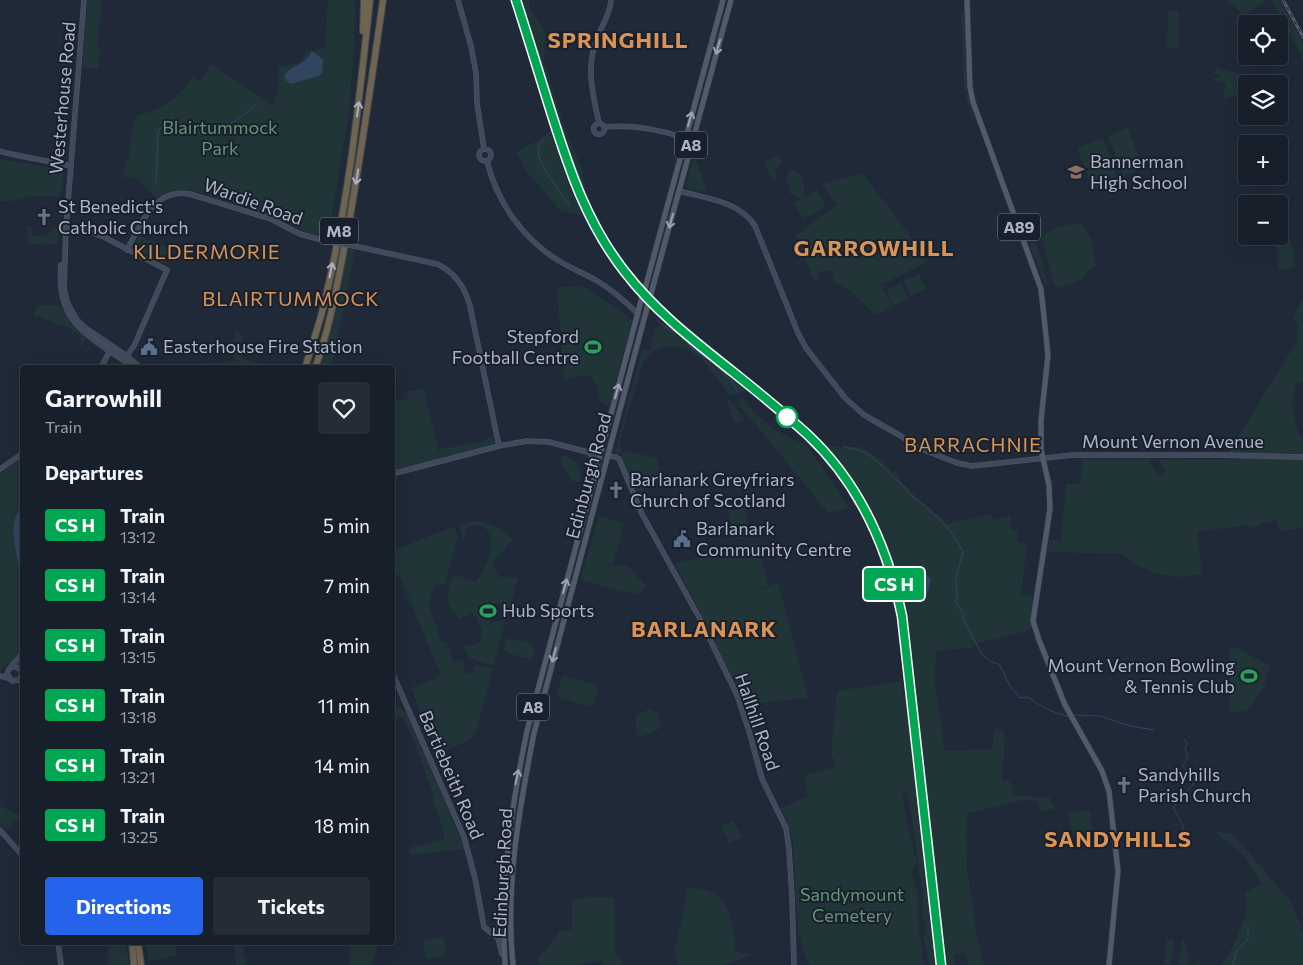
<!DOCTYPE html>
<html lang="en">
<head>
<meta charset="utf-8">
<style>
	body { margin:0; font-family:Commissioner,sans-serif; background:#242c36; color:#f1f3f6; height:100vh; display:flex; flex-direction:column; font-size:19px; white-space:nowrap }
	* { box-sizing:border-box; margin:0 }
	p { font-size:16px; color:#9ea2a8 }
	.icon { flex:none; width:28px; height:28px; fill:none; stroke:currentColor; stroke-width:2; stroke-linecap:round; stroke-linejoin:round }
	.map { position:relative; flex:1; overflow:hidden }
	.panel { position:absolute; left:20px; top:365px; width:375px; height:580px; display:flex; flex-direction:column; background:#171f2a; border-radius:5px; box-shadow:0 5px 20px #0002,0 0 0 1px #363d47 }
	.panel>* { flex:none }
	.badge { padding:0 10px; border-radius:4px; font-size:18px; line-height:32px }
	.tools { position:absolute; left:1238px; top:15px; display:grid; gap:10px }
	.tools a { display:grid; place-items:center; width:50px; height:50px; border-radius:5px; background:#171f2a; box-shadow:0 5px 20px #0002,0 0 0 1px #363d47; font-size:25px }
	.map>.badge { position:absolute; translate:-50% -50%; box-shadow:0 0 0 2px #fff }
	h2 { padding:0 25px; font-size:19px; line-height:45px }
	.round { display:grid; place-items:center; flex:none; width:52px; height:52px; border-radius:5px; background:#242c36 }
	.overview { display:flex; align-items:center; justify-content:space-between; height:85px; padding:0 25px }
	h1 { font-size:24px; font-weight:700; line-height:38px }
	.action { display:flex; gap:10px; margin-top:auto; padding:10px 25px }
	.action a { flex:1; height:58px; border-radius:5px; background:#2563eb; color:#fff; font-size:20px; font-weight:700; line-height:58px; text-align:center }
	.action a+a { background:#242c36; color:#f1f3f6 }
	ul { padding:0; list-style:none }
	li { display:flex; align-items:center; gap:15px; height:60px; padding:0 25px }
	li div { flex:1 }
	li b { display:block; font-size:19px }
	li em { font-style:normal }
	li .badge { min-width:55px; font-weight:700; text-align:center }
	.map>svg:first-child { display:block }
	.green { fill:#213539 }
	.water { fill:#314460 }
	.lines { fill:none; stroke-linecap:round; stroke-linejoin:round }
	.stream { stroke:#314460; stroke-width:1 }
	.secondary-casing { stroke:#505866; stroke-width:5.5 }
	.primary-casing { stroke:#3c4452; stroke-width:6 }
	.highway-casing { stroke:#3d4553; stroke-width:8 }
	.secondary { stroke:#404a5c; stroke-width:4.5 }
	.primary { stroke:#505a69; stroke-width:5 }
	.highway { stroke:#6f644f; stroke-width:6 }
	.rail-casing { stroke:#545f70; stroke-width:3 }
	.rail { stroke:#18202d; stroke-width:1; stroke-dasharray:4; stroke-linecap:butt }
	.secondary-bridge-casing { stroke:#505866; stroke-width:5.5; stroke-linecap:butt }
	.primary-bridge-casing { stroke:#3c4452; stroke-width:6; stroke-linecap:butt }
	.secondary-bridge { stroke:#404a5c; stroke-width:4.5 }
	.primary-bridge { stroke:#505a69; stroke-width:5 }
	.oneway { stroke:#9aa3b3 }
	.oneway2 { stroke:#aab1bf }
	.line-casing { stroke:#fff; stroke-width:11 }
	.line { stroke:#00a651; stroke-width:8 }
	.stop-dot { fill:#fff; stroke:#00a651; stroke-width:2.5 }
	.labels { text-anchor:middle; stroke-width:4; stroke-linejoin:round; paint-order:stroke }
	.shield { fill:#18202d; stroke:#808897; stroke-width:1 }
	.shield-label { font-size:16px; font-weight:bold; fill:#adb5c5 }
	.street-label { font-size:18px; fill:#adb5c5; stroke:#18202d }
	.park-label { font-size:18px; fill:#639771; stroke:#18202d }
	.poi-label { font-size:18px; fill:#adb5c5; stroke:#18202d; text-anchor:start }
	.quarter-label { font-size:20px; letter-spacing:1px; fill:#d89355; stroke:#18202d }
	.district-label { font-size:22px; font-weight:bold; letter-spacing:1px; fill:#d89355; stroke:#18202d }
</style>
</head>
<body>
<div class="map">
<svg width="1303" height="965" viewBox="0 0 1303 965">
	<rect width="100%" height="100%" fill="#1f2938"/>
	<path class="green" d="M88,0H102L97,45L100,47L99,69L82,67Z
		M328,0H355L354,47L349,113L332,213L331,238L308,233L262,213L194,191C180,188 169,191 157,198L138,179L123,177L125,160H128L134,121H137V115C163,111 178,97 193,77L200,82L211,64L273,105L278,89L279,67L301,62L306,51L325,48Z
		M519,0H529L530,8L545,33L544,58L561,117L582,170L588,203L596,218L595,221L583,199L576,178L569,151L549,98Z
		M1227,0H1264L1263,4L1243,15Z
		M1271,0H1280L1303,43V61L1301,54Z
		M964,11L967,91L975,122H973L964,89L961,13Z
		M1168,11H1179L1178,48H1172L1167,46Z
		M1216,67L1243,75L1253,76L1255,79L1275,84H1246V94L1223,99L1226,83L1213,81V78H1219L1220,74L1215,73Z
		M1128,128L1143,168L1123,176L1108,136Z
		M551,134L571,192L580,206L581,215L561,211L527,172L516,152Z
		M1103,138L1118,181L1093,190L1077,148Z
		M780,155L782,162L779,168L775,169L777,177L772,180L764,161Z
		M0,159L64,170L61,196H31L12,201H0Z
		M693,160L696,161L707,189L700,192L688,189L686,184Z
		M790,169C805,175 805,180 804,196L799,198L790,194V187L786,182V176Z
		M862,173L903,226L927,262L881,285L892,307L876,315C862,302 850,289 833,281V271H819V280H814L795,236L837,205L822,184Z
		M817,190L826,206L803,219L794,203Z
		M1078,223C1093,231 1092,250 1096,265C1090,268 1088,272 1084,277C1078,284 1066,285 1057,287L1054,284L1042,239C1048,226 1065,226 1078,223Z
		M27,226L32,227V236H45L53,228L58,229L57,244L43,245L28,243Z
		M139,236L172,249L166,264L134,249L133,246Z
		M1291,239L1295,267L1279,270L1275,241Z
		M1036,242L1048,284L1045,285L1030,246L1031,243Z
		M348,248L355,249L334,356L330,367H320L339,300Z
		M919,274L926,289L911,296L904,281Z
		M901,283L908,299L893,306L886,290Z
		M582,286L628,316L632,321L609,406L600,401L596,384L590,375L564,379L557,287Z
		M1301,302H1303V383L1296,381L1292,400L1296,427L1303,441V527L1280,532L1276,521L1262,523L1252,528L1248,525L1197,532L1202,574L1179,577L1156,574L1137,565L1123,554L1048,552L1049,540H1061L1066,484H1080L1083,459H1148L1158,477L1166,472L1158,459L1224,460L1297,341L1298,324L1293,318Z
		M60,305L73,326L84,337L85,339L81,347L79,346L82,341L78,339L80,335L75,332L71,336L73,331L61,324L59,326L41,317L33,316L36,307L38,306Z
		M665,324L747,390L744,393L741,392L733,396L730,395L701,358L686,349L672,346L662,348L652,352L643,362L620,440V447L623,449L619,454L615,451L642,348L650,350L655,328Z
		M235,331L244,336L241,358L271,367L208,368L202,364L236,361L233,349Z
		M424,389L439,452L440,448L443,447L444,449L486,440L493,435L495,442L493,445L393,472V402L408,399L407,391Z
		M726,396L745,420L734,423Z
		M741,399H743C760,419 780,437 806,444L849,508L828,513L738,403Z
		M820,446L861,447L881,459L891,472L897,471L899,480L947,524L991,514L993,520L1011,515V530H1017V542L1027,544L1021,594L1033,597L1031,614V628L1028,631L980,642L971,648L936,651L935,682L945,751L992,749L994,731L1003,730C1007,746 1002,764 1002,781L1009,780L1013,792V795L1051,798L1050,800L1054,809L1039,811L1037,802L1024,800L968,813L966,832L967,870L973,904L975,929L984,965H968L966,952L954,955L955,965H945L907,643L911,637C898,564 874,499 820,446Z
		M626,450L657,459L661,476L637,495L621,457Z
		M562,455C575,457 584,468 580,482L571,481L561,463Z
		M22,458V645L18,657L0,671V473Z
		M744,507L751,535L735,539L728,511Z
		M599,516L624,523L613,565L599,562L614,566H628L646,586L638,595L580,580Z
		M474,521C490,522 502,528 512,540L492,563L499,577L518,578L507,617L504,615L499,602L487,606L486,604L478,607L482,618L487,616L490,623L506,619L494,664L491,665L469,658L463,645L469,646L481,642L482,631L477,618H475L473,613L459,620L456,613L451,611L447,596L452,578L458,576L473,581H476C491,565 504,519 467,526L464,539H462L460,525Z
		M454,526L458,536L445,584H441L434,586L429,606L442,643L446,641L454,662L463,660L465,673L473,675L475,665L493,669L476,732L469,741L438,753L411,688L437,678L440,673L400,577L393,568V551Z
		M757,543L769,585L747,596L778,582L808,698L745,704L715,643L716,641L711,631H709L703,617L675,564Z
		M510,638L532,644L535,648L533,657L530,659L507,653L504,649L507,640Z
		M1234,647L1249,653V655L1270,666L1264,687L1246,711L1230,712V649Z
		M564,676L597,685L598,687L593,706L591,707L559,698L557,696L562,677Z
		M901,681L908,711L935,965H929L924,937L926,927L922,914L923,898L910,807L907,793L902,791L909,832L917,863L911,871L918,894V922L924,965H810C792,939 797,871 792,837C790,827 785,817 781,808L808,797L804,775L836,767L834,758H832L831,753L837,691Z
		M400,707L405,711L411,722L465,849L410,855L409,848L444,840V831L432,798L434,797L415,743L402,717L393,718V709Z
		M649,709L657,712L661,722L660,727L656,731L637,738L635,716Z
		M0,806L22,816L7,829L0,825Z
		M1090,810L1092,835L1074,838L1067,812Z
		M733,820L742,837L729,843L721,826Z
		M1219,832L1233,834L1291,902L1303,932V965H1221C1230,956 1246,918 1247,905C1247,901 1246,896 1245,893L1262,883L1243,854L1216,833Z
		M687,887C694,888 708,889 714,893C733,907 733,931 736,952L755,954L723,965H678C672,946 677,940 681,922C684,911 685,899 687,887Z
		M592,897L615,898V955L622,959V965H603L601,960L578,965H538L539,957L546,950L559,932L572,929V900Z
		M444,937L446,955L426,959L423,940Z
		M1182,938L1186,944L1189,965L1200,963V965H1179Z
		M1167,939L1174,940L1171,965L1164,964Z
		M106,943H126L129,965H109L107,959L109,957Z
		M146,943H176L177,955L148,961Z
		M234,943H241V945L243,946L246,965H236Z
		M350,943H378L376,954L371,965H350Z"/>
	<path class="water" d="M311,52H314L323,60L322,73L319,76L290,84L284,78C285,67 304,67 311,52Z
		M21,509H22V579C19,561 5,523 21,509Z
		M921,574L927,575L931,581L927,594L923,595L919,589L918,579Z"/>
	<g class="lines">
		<path class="stream" d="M511,0L523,37
			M532,38L558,127
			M551,132C547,135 542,139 540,143C531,160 561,191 569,205
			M156,184L158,131L167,123L175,120C182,123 196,133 203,134C219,137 244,114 257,104
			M617,251L623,259L624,266L639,283
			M657,320L668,329L679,334L692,348L712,362L731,380L738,392
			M843,446C851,449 863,450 869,455C880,463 891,474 901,484C906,488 909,494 914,498C933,512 953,529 963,552L956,577L957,597L955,601L964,615L963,618L981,653L991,662L999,664L1010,686L1020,698L1028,697C1037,704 1058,716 1069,716
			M1073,715L1100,716L1130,726L1154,730
			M1184,739L1187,743L1185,749L1188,757L1183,766C1186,773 1195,771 1195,782L1173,807L1183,825V834L1187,833L1189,835
			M1233,965L1237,950L1248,939V926"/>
		<g class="secondary-casing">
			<path id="secondary" d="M84,0L66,228L64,288L67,302L77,320L87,329L127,356L141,368
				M458,0L471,46L476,73L477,103L484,149
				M599,123C593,96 586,68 596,41C601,27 610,15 611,0
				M593.5 129a5.5 5.5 0 1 1 11 0a5.5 5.5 0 1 1-11 0Z
				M605,127C633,124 658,129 685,138
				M479 155a6 6 0 1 1 12 0a6 6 0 1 1-12 0Z
				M0,151L6,153L71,166
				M487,161C497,202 522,238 559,261C572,269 586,274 599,282C613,291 626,302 638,314
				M679,191C705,198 739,201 755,226L798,333L806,348L845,398L864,415L901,436L914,446L957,463L972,466L1072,455H1223L1303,457
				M66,228L87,231L104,237L167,270L134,346L124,360
				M354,246L437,264C455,272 465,288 470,306L499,446
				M127,250C141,224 154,187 190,194L271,219L300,234L322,240
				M61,265C55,326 92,337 134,368
				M101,368L111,348
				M589,452L597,466
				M608,456L616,457L619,459L642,514L700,619L737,695L749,731L762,779L786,828L789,849L792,897L794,965
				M0,469L22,454
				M392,474L499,446L527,441L549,442L599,455
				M11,667H16L21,670L22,675L19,680L12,681L7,674L9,669L22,654
				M392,672L464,837L475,878L484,927L498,938L502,954
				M0,676L8,678
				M0,830L22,855
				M490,932L497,930L503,920
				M58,942L61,965"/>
		</g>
		<g class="primary-casing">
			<path id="primary" d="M967,0L970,87L973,102L1041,289L1048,355L1041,420V450L1049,485L1050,509L1033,621L1039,640L1065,705L1102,771L1109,791L1118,871L1109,965
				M646,285L723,0
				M652,290L731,0
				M505,965C500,885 511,808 527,731L641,301
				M513,965C505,887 519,810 534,733L647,308"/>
		</g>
		<g class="highway-casing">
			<path id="highway" d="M363,31L364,0
				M305,368C310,351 316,334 321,316C347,215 359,104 370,0
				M315,368C331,325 338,279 347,234C361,156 372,78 383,0
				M132,942L134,965
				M138,942L141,965"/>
		</g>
		<use href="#secondary" class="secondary"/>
		<use href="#primary" class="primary"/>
		<use href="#highway" class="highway"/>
		<g class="rail-casing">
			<path id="rail" d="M516,0C528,37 539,74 551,112C569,169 587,224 625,272C655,311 694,341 733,372C766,398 801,425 828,457C867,503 890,558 902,616L941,965
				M1283,0L1303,37"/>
		</g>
		<use href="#rail" class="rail"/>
		<g class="secondary-bridge-casing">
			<path id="secondary-bridge" d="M322,240L354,246"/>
		</g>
		<g class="primary-bridge-casing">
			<path id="primary-bridge" d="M641,301L646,285
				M647,308L652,290"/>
		</g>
		<use href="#secondary-bridge" class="secondary-bridge"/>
		<use href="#primary-bridge" class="primary-bridge"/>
	</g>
	<defs><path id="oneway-shaft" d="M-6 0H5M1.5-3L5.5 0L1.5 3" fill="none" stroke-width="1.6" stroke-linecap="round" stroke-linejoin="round" transform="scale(1.25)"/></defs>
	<g class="oneway">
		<use href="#oneway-shaft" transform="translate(718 47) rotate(106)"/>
		<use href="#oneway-shaft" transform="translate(690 119) rotate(-74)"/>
		<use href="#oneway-shaft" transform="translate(671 221) rotate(105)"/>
		<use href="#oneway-shaft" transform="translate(617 391) rotate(-75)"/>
		<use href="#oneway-shaft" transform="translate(565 586) rotate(-75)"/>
		<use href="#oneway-shaft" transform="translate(554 655) rotate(105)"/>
		<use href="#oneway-shaft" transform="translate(517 777) rotate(-78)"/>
	</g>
	<g class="oneway2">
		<use href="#oneway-shaft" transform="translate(358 109) rotate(-82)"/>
		<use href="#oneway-shaft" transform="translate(357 177) rotate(99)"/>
		<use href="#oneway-shaft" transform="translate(331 270) rotate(-78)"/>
	</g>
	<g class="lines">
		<g class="line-casing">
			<path id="line" d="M516,0C528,37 539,74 551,112C569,169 587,224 625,272C655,311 694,341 733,372C758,392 784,413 808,435C859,483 888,549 902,616L941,965"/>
		</g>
		<use href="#line" class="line"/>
	</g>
	<defs>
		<g id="school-bare" transform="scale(1.35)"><path d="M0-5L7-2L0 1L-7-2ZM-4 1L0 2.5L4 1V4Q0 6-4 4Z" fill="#8d6e63" stroke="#18202d" stroke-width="2.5" paint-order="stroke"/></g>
		<g id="church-bare" transform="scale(1.35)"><path d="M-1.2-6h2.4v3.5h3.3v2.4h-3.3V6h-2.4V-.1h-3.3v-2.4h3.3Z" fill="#6b7280" stroke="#18202d" stroke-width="2.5" paint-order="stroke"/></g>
		<g id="civic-bare" transform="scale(1.35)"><path d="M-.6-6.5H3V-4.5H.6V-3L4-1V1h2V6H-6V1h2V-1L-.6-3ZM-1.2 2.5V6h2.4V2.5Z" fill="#5c6f8a" stroke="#18202d" stroke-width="2.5" paint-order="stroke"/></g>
		<g id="stadium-bare" transform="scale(1.35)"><path d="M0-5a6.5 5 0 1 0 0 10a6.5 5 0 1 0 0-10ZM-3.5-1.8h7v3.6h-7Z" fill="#2e9e5b" stroke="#18202d" stroke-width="2.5" paint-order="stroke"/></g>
	</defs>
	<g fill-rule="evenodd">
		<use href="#school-bare" x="1076" y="172"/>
		<use href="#church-bare" x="44" y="217"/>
		<use href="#civic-bare" x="149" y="347"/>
		<use href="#stadium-bare" x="593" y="347"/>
		<use href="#church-bare" x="616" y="490"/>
		<use href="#civic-bare" x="682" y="539"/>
		<use href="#stadium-bare" x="488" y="611"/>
		<use href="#stadium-bare" x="1249" y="676"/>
		<use href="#church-bare" x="1124" y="785"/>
	</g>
	<circle class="stop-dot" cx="787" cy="417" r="10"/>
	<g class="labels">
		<g class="shield">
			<rect x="675" y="131.5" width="32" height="27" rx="4"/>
			<rect x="998" y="213.5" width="42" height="27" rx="4"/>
			<rect x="320" y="217.5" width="38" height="27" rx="4"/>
			<rect x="517" y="693.5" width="32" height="27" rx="4"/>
		</g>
		<g class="shield-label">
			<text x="691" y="151">A8</text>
			<text x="1019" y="233">A89</text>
			<text x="339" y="237">M8</text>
			<text x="533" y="713">A8</text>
		</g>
		<g class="street-label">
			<text transform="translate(63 98) rotate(-85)" y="6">Westerhouse Road</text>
			<text transform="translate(253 202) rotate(20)" y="6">Wardie Road</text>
			<text x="1173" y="448">Mount Vernon Avenue</text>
			<text transform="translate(589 476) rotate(-75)" y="6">Edinburgh Road</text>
			<text transform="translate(757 722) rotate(71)" y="6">Hallhill Road</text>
			<text transform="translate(451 775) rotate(67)" y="6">Bartiebeith Road</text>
			<text transform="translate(503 873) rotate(-87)" y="6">Edinburgh Road</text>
		</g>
		<g class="park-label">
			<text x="220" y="134">Blairtummock<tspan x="220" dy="21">Park</tspan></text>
			<text x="852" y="901">Sandymount<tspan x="852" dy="21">Cemetery</tspan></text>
		</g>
		<g class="poi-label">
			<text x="1090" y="168">Bannerman<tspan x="1090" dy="21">High School</tspan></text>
			<text x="58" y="213">St Benedict's<tspan x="58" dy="21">Catholic Church</tspan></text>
			<text x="579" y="343" text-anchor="end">Stepford<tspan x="579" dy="21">Football Centre</tspan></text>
			<text x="163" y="353">Easterhouse Fire Station</text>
			<text x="630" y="486">Barlanark Greyfriars<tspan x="630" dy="21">Church of Scotland</tspan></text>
			<text x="696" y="535">Barlanark<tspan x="696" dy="21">Community Centre</tspan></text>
			<text x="502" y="617">Hub Sports</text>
			<text x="1235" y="672" text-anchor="end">Mount Vernon Bowling<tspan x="1235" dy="21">&amp; Tennis Club</tspan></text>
			<text x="1138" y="781">Sandyhills<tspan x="1138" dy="21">Parish Church</tspan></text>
		</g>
		<g class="quarter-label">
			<text x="207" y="259">KILDERMORIE</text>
			<text x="291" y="306">BLAIRTUMMOCK</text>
			<text x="973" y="452">BARRACHNIE</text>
		</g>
		<g class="district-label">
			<text x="618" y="48">SPRINGHILL</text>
			<text x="874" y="256">GARROWHILL</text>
			<text x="704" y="637">BARLANARK</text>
			<text x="1118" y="847">SANDYHILLS</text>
		</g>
	</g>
</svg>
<div class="tools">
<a><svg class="icon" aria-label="locate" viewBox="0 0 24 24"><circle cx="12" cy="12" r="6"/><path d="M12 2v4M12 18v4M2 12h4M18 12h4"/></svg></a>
<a><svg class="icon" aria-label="layers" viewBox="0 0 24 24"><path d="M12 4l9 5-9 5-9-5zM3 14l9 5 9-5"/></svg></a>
<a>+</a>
<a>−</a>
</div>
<b class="badge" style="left:894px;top:584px;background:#00a651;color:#fff">CS H</b>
<section class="panel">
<div class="overview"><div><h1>Garrowhill</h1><p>Train</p></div><a class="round"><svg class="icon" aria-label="heart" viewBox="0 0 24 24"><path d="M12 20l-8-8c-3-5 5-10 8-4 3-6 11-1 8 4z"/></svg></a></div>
<h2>Departures</h2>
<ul>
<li><span class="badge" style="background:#00a651;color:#fff">CS H</span><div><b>Train</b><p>13:12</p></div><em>5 min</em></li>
<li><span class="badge" style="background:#00a651;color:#fff">CS H</span><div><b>Train</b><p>13:14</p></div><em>7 min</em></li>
<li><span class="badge" style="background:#00a651;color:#fff">CS H</span><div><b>Train</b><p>13:15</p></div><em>8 min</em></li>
<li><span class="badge" style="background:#00a651;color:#fff">CS H</span><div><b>Train</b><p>13:18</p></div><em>11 min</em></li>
<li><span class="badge" style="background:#00a651;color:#fff">CS H</span><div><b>Train</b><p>13:21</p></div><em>14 min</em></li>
<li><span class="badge" style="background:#00a651;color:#fff">CS H</span><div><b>Train</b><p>13:25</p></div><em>18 min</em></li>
</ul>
<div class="action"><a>Directions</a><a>Tickets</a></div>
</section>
</div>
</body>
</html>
